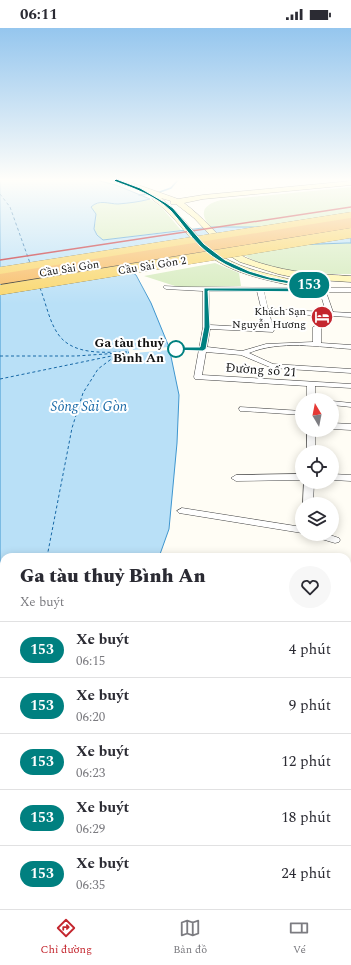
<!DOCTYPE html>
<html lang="vi">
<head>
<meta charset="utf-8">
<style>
	body { margin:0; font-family:Spectral,serif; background:#f7f7f7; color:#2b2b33; height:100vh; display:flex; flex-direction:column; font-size:15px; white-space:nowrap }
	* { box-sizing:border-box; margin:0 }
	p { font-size:13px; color:#7c7c81 }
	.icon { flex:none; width:22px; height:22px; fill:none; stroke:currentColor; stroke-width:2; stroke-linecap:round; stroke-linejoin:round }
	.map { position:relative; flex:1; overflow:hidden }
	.drawer { position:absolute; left:0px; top:525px; width:351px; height:356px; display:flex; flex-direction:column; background:#fff; border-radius:12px 12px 0 0; box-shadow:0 2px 10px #0003 }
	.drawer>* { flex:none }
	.badge { padding:0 8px; border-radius:13px; font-size:14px; line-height:26px }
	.needle { width:26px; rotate:350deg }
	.tools { position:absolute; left:295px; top:365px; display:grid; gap:8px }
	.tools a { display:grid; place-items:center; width:44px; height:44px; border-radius:50%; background:#fff; box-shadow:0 2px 10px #0003; font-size:20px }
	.map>.badge { position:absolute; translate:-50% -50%; box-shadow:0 0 0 2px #fff }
	.round { display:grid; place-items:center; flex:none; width:42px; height:42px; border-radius:21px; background:#f7f7f7 }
	.summary { display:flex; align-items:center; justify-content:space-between; height:68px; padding:0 20px }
	h1 { font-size:19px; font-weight:800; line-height:30px }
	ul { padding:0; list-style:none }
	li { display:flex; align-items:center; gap:12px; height:56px; padding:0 20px; border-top:1px solid #e1e1e2 }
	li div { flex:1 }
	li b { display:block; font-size:15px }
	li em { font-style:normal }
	li .badge { min-width:44px; font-weight:700; text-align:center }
	.status { display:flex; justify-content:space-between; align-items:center; height:28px; padding:0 20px; background:#fff; direction:ltr }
	.status svg { height:11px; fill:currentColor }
	.menu { display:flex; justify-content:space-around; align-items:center; height:56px; border-top:1px solid #e1e1e2; background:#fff; font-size:11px; color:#7c7c81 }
	.menu a { display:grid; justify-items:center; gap:2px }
	.menu .selected { color:#c4262e }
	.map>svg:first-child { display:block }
	.green { fill:#d5ebbd }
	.water { fill:#b9e0f7; stroke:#3f96cf }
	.pier { fill:#fffdf5 }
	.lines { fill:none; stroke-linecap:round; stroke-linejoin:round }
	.stream { stroke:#3f96cf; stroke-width:1.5 }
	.ferry-far1 { stroke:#1768a6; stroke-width:1; stroke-dasharray:3 2.5; stroke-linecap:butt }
	.ferry { stroke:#1768a6; stroke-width:1.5; stroke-dasharray:8 6; stroke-linecap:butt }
	.minor-casing { stroke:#444; stroke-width:1 }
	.secondary-casing { stroke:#333; stroke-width:1 }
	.minor { fill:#fff; fill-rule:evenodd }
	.secondary { fill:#fff6b0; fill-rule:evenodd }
	.rail { stroke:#c4262e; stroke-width:1.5 }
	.primary-bridge-casing { stroke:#222; stroke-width:10; stroke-linecap:butt }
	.trunk-bridge-casing { stroke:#222; stroke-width:12; stroke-linecap:butt }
	.primary-bridge { stroke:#f9d66b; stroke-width:10 }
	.trunk-bridge { stroke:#f7bc64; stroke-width:10 }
	.line { fill:#008080; stroke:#fff }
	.stop-dot { fill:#fff; stroke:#008080; stroke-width:2 }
	.labels { text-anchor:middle; stroke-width:4; stroke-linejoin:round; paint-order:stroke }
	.far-street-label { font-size:11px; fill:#111; stroke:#fff }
	.far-poi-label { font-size:11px; fill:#111; stroke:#fff; text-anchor:end }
	.stop-label { font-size:13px; font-weight:bold; fill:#111; stroke:#fff; text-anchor:end }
	.street-label { font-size:13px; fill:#111; stroke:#fff }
	.water-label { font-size:14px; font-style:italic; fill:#1768a6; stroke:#fff }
</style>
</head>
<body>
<div class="status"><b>06:11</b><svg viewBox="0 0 49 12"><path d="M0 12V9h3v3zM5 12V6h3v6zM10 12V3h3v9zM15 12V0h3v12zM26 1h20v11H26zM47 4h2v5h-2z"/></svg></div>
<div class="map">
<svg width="351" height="881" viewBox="0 0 351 881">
	<rect width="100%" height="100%" fill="#fffdf5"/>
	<path class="green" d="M351,159V206L273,199H211C197,184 205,176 221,172Z
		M150,171L162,180L181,202L103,212C87,198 100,196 95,185C94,183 92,181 91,179C100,172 109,176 118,176C129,175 139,174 150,171Z
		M220,207L268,211L292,217L351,215V246C322,246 274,245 249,230C238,224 229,215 220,207Z
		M215,235L239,245L241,258L178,259L144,248Z"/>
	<path class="water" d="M0,152H96L116,157L150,171C139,174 129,175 118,176C109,176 99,171 91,179L96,186L94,201L97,207L103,212L211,199H273L351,206V215H347L292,217L268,211L113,221L122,238L136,247L151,275L169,319L179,367L177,415L169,501L159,529H4V877H101L100,881H0Z"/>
	<path class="pier" d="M127,315H131L133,322L169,319V322L134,325V328L130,329Z"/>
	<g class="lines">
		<path class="stream" d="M157,165L171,160L178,152
			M139,167L152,166"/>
		<path class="ferry-far1" d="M0,166L10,179L30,235
			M40,260C46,275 49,293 58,306C73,328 105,324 128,324
			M0,328H76L120,325
			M0,351L126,325
			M47,529L72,400L83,365L98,341L110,332L129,324"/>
		<path class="ferry" d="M0,703L4,691"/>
		<g class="minor-casing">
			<path id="minor" d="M127,152H136L124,157L121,155Z
				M317,247L320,249L325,260H351V264H326L333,284L351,285V289L269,285L274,302L273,304L210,301L207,319L242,323L266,316L313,314V299L317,297L321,299V315L351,317V321C319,319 280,312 249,325L273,336L351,341V345L272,340L241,327L206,324L202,347L351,356V360L315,358V372H307V358L195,351L194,349L203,299V263L166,261L163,259L164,258L183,259L319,260L314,249ZM209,263H257L266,300L210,297ZM264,263L320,264L326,284L268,281Z
				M332,373L351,375V379L332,377Z
				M240,379L302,383V387L243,383H240L239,381Z
				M332,395L351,396V402L332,401Z
				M307,402H315V421L314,423H308L307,421Z
				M302,446V452L236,453L231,450L236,447Z
				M332,446L351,447V453L332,452Z
				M304,454H314L313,476H303Z
				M182,480L302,499V505L179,485L177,483Z
				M310,506H327L339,510L340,512L339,514L335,515L311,508Z
				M347,652L351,653V663L347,662Z
				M347,854L351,855V869L347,868Z"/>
		</g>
		<g class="secondary-casing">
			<path id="secondary" d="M113,152H124L178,171L203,167L351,153V157L203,171L184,175C203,189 217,207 235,223C242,229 251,232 260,235C293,245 317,246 351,248V254L302,251L278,246L240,234L230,228L194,190L176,176H171V173L161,170C178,183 190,201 206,216C230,239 261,244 292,252L294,254L289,257C257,250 224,243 200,220C184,204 172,185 153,172L152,170L155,168Z"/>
		</g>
		<use href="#minor" class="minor"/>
		<use href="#secondary" class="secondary"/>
		<path class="rail" d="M0,232L351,179"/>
		<g class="primary-bridge-casing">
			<path id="primary-bridge" d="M0,244L351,189
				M0,262L351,205"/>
		</g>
		<g class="trunk-bridge-casing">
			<path id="trunk-bridge" d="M0,251L351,195"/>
		</g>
		<use href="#primary-bridge" class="primary-bridge"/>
		<use href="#trunk-bridge" class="trunk-bridge"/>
	</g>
	<linearGradient id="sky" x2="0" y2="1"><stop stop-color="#95c6ee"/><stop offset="0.55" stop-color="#fffefa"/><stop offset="1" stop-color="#fffefa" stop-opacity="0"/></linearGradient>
	<rect width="351" height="276" fill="url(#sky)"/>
	<path class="line" d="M116,151L140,160L166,175L173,180L204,216L225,232L249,243L269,249L296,254L323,256L325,262L322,264L208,263L210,299L206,321L203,323L169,322L168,321L171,319H200L204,299V260H319V259C278,256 231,248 200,218C189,207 181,194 171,183C156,168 133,160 114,153Z"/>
	<defs>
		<g id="hotel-disc" transform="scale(1.15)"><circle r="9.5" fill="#c4262e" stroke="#fff"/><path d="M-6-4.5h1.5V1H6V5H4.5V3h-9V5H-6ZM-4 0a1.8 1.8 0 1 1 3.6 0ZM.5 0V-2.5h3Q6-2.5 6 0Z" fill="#fff"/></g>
	</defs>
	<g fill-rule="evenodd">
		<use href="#hotel-disc" x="322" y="289"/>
	</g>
	<circle class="stop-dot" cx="176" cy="321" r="8"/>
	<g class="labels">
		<g class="far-street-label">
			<text transform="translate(152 237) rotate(-9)" y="4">Cầu Sài Gòn 2</text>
			<text transform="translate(69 240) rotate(-9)" y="4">Cầu Sài Gòn</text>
		</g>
		<g class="far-poi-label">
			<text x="306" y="287">Khách Sạn<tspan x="306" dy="13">Nguyễn Hương</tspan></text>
		</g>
		<g class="stop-label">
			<text x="164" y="319">Ga tàu thuỷ<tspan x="164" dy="15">Bình An</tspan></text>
		</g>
		<g class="street-label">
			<text transform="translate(261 341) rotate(4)" y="5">Đường số 21</text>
		</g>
		<g class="water-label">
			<text x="89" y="383">Sông Sài Gòn</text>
		</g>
	</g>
</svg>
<div class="tools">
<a><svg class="needle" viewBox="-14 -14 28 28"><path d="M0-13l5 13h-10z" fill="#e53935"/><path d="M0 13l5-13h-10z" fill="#7c7c81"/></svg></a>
<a><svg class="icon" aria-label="locate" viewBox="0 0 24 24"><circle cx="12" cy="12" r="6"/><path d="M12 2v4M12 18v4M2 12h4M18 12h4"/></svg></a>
<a><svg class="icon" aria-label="layers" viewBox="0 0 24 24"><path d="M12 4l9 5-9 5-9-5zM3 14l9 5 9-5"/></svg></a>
</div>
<b class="badge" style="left:309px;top:257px;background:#008080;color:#fff">153</b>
<section class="drawer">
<div class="summary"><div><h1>Ga tàu thuỷ Bình An</h1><p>Xe buýt</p></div><a class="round"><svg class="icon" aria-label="heart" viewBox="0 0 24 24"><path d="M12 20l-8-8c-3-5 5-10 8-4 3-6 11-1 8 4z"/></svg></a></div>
<ul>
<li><span class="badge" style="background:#008080;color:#fff">153</span><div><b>Xe buýt</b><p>06:15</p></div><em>4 phút</em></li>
<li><span class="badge" style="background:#008080;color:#fff">153</span><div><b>Xe buýt</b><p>06:20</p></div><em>9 phút</em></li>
<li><span class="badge" style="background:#008080;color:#fff">153</span><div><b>Xe buýt</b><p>06:23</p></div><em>12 phút</em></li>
<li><span class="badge" style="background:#008080;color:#fff">153</span><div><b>Xe buýt</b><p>06:29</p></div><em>18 phút</em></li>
<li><span class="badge" style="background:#008080;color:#fff">153</span><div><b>Xe buýt</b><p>06:35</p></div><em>24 phút</em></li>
</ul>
</section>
</div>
<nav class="menu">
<a class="selected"><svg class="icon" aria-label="directions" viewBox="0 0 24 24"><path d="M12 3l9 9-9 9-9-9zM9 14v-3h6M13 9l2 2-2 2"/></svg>Chỉ đường</a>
<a><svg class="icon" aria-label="map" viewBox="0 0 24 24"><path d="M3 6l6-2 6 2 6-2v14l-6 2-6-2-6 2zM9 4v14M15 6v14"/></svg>Bản đồ</a>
<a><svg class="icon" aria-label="tickets" viewBox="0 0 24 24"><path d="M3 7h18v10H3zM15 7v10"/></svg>Vé</a>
</nav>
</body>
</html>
